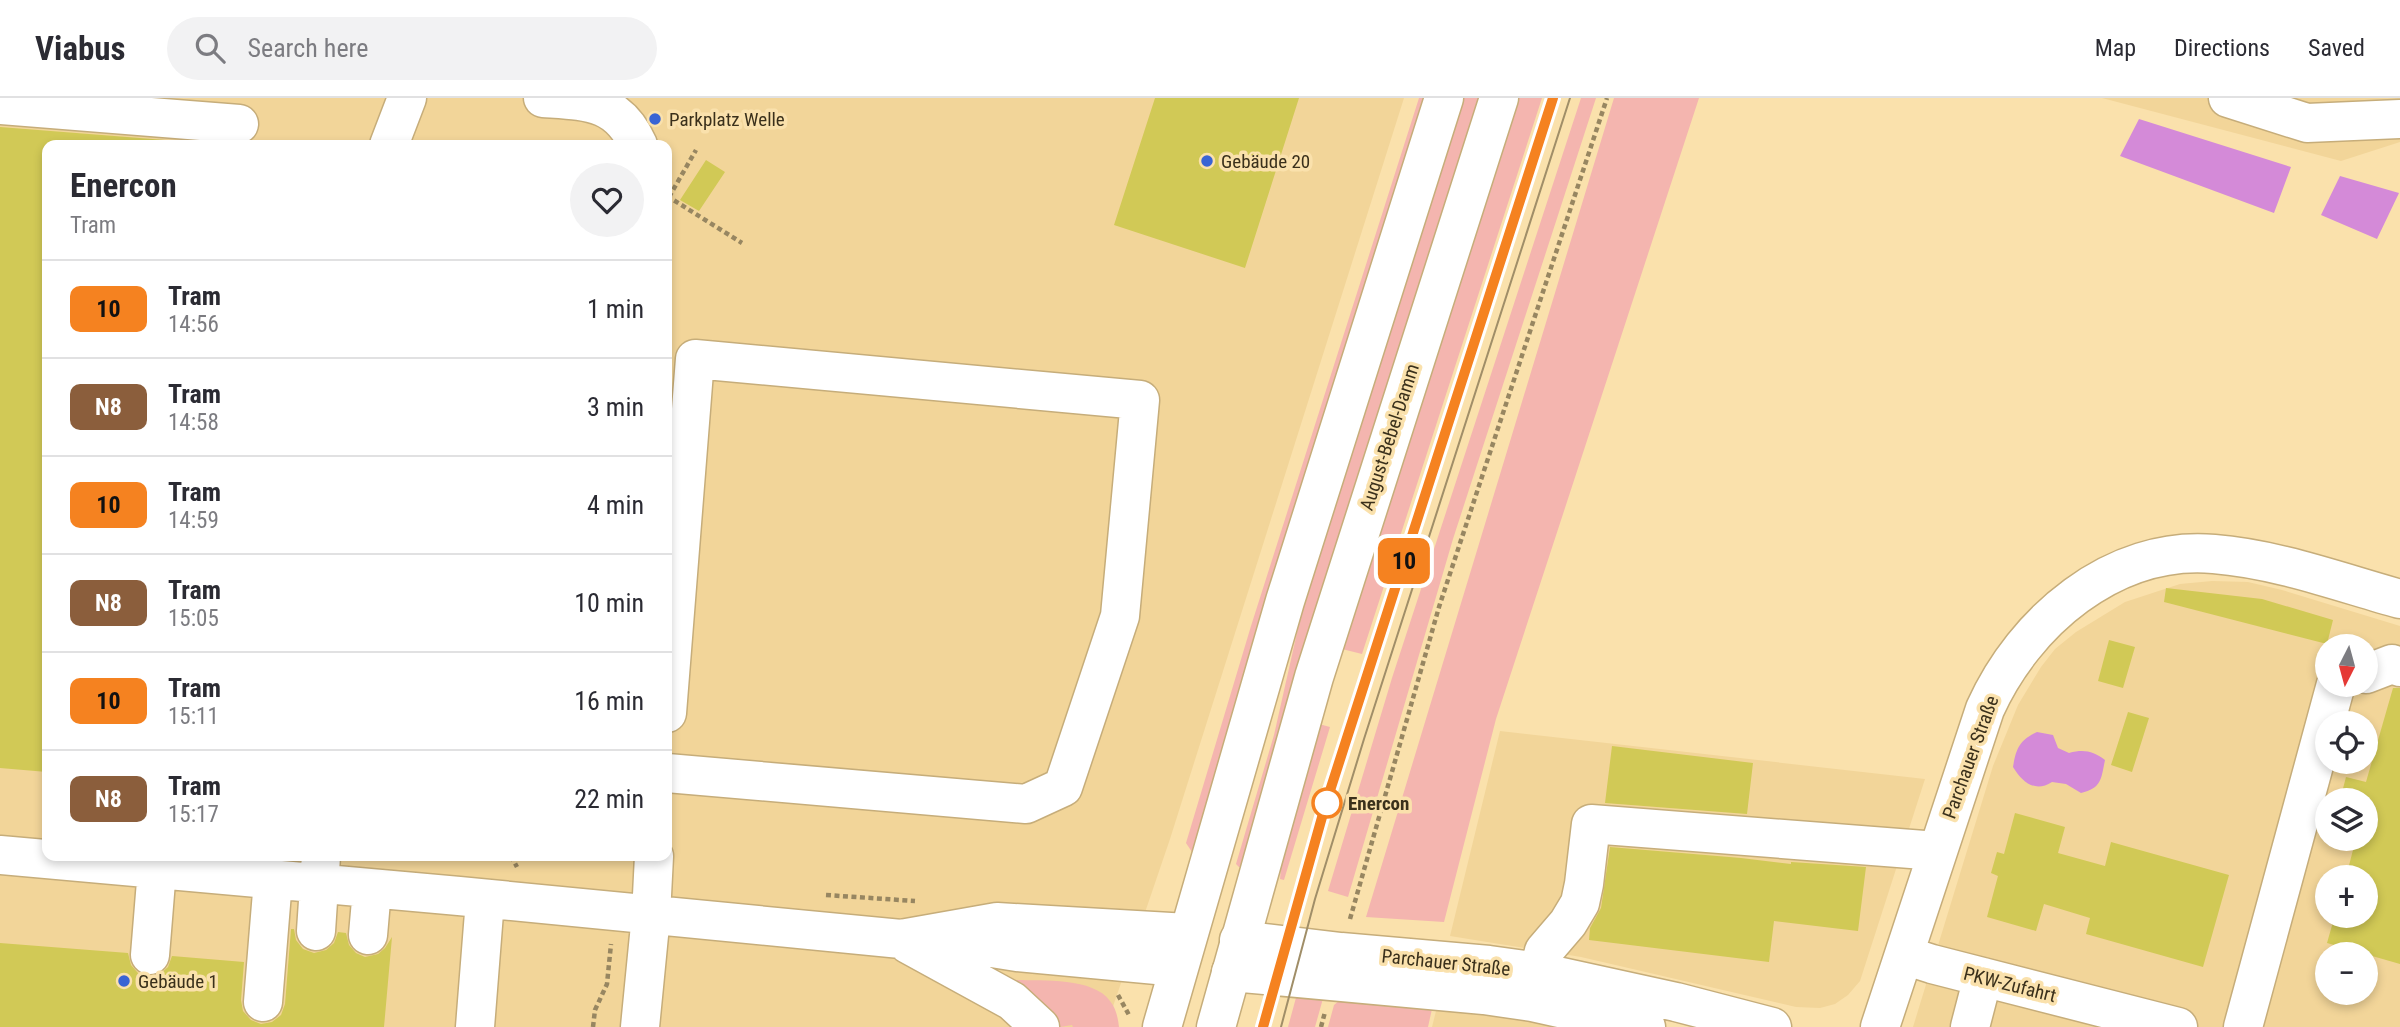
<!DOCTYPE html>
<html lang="en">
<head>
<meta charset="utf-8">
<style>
	body { margin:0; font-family:"Roboto Condensed",sans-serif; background:#f2f2f3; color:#2b2b33; height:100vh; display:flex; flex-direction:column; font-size:26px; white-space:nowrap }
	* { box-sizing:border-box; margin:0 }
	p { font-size:23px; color:#7c7c81 }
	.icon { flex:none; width:38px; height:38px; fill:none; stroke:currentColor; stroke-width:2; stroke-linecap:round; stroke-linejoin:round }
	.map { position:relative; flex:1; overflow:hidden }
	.sheet { position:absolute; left:42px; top:42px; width:630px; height:721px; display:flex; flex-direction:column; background:#fff; border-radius:14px; box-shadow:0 4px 10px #0003 }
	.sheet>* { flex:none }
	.badge { padding:0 14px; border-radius:10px; font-size:24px; line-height:46px }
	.needle { width:46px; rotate:186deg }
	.buttons { position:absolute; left:2315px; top:536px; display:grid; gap:14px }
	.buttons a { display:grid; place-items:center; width:63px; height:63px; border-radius:50%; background:#fff; box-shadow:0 4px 10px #0003; font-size:35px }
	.map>.badge { position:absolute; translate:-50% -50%; box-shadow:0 0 0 4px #fff }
	.round { display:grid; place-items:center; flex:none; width:74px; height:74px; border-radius:37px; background:#f2f2f3 }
	.overview { display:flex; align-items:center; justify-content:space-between; height:119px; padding:0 28px }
	h1 { font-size:33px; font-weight:700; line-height:52px }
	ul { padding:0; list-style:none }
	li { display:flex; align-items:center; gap:21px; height:98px; padding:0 28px; border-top:2px solid #e1e1e2 }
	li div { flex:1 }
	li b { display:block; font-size:26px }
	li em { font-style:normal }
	li .badge { min-width:77px; font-weight:700; text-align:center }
	header { display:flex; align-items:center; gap:42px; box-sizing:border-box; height:98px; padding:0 35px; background:#fff; border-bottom:2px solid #e1e1e2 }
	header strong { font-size:33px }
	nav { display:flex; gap:38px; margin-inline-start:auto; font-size:24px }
	.search { width:490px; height:63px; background:#f2f2f3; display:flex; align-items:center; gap:18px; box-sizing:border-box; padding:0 24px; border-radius:38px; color:#7c7c81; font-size:26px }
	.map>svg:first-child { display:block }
	.built { fill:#f2d599; fill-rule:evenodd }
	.green { fill:#f4b5af }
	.water { fill:#d48ad8 }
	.building { fill:#d1c956 }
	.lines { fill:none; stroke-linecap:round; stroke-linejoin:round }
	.minor-casing { stroke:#c6ad7a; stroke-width:41 }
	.major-casing { stroke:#c6ad7a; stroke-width:41 }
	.path { stroke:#978661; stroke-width:4.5; stroke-dasharray:5 3.5; stroke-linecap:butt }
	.minor { stroke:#fff; stroke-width:38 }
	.major { stroke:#fff; stroke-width:38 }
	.tram { stroke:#a08e68; stroke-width:2 }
	.line-casing { stroke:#fff; stroke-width:16 }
	.line { stroke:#f58220; stroke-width:10 }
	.poi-dot { fill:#3964d4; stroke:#fae1ac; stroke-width:2.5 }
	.stop-dot { fill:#fff; stroke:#f58220; stroke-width:3.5 }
	.labels { text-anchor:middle; stroke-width:7; stroke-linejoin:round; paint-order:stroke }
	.poi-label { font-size:19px; fill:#3a301b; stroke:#fae1ac; text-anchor:start }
	.street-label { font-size:19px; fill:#3a301b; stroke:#fae1ac }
	.stop-label { font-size:19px; font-weight:bold; fill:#3a301b; stroke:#fae1ac; text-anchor:start }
</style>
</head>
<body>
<header>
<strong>Viabus</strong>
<div class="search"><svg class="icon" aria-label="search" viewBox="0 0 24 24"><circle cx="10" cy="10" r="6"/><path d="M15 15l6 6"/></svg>Search here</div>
<nav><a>Map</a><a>Directions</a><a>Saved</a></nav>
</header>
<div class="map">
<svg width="2400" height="929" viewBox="0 0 2400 929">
	<rect width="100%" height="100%" fill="#fae1ac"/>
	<path class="built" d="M0,0H1404L1170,741L1106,929H0ZM47,47H667V758H47Z
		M2102,0H2400V44L2341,63Z
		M2212,483L2248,484L2282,492L2400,528V929H1913L1993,668L2018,607L2041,569L2055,551L2076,534L2125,504L2180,486ZM2328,548H2366V586H2328ZM2328,625H2366V663H2328ZM2328,702H2366V740H2328ZM2328,779H2366V817H2328ZM2328,856H2366V894H2328Z
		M1500,633L1925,681L1860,883L1848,897L1835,906L1820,910L1796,909L1581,859L1450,838Z
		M1437,909L1571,929H1432Z"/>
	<path class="green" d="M1419,0H1427L1287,435L1192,754L1186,745L1251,528Z
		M1461,0H1483L1242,769H1239L1236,766L1274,637L1301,517Z
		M1518,0H1542L1362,556L1342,551Z
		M1581,0H1596L1453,441L1348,799L1328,793L1392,580Z
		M1614,0H1699L1496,621L1444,824L1366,819Z
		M1319,626L1330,629L1284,782L1280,781L1283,751Z
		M1014,882C1040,883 1093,879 1110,903C1116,910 1118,920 1119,929H1073L1072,927L1060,929Z
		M1297,896L1324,897L1315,929H1288Z
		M1340,902L1432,911L1428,929H1328L1334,907Z"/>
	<path class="water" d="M2139,21L2291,69L2274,115L2120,58Z
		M2340,78L2399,95L2377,141L2321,117Z
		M2037,634L2053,637L2058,650L2069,655C2084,651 2093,653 2105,662C2101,681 2102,690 2081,695L2066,686L2052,684C2035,695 2022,684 2013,669C2016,650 2020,642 2037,634Z"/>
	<path class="building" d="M1155,0H1299L1245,170L1114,127Z
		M0,29L165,42L164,47H47V674L0,670Z
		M706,62L725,74L699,113L680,102Z
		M2166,490L2262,501L2333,522L2327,546L2164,504Z
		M2109,542L2135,549L2123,590L2098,583Z
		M2393,590H2400V866L2327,845L2335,817H2366V779H2346L2353,752L2327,745L2329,740H2366V702H2340L2346,679L2366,684Z
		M2128,614L2149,620L2132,674L2111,667Z
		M1612,648L1753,665L1747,716L1605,705Z
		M2015,715L2065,729L2058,755L2105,768L2111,744L2229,777L2203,869L2086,836L2090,820L2044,806L2036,833L1987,819L1998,778L1991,775L1997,754L2004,756Z
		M1610,749L1741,760L1791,766V764L1866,769L1858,833L1774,823L1769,864L1589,842L1590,830L1601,810Z
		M291,831H294L296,842L303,851L314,855L326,852L334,845L338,834L346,835L349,847L356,855L365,859L378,856L385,850L392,839L384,929H0V845L128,855L131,867L138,875L148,879L160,876L168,869L172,858L244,864L241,902L243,913L251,922L261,926L272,924L281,917L285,906Z"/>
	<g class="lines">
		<g class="minor-casing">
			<path id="minor" d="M543,0C587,3 618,2 638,47
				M2228,0L2307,25L2400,21
				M0,7L239,26
				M389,47L407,0
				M2366,576L2392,566L2400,569
				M667,615L695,261L1140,302L1120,518L1063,689L1026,706L667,675
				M0,757L459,798L901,841L997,824L1188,835
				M316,833L321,758
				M368,837L372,791
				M1239,842L1341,854L1489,867L1539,874L1676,904L1772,929
				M948,843L1017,854L1178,869
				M908,846L1012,903L1040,929
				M150,857L157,771
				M1904,857L1932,866L2178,929
				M1231,874L1484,897L1532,904L1646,929
				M1539,874L1544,853L1568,825L1580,805L1584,786L1591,726L1937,753
				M263,904L273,782
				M475,929L485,802
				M640,929L651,817L654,758
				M1880,929L1985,611C2024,524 2113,447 2214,456C2277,461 2339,484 2400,501
				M1970,929L1983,879
				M2243,929L2336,586"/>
		</g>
		<g class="major-casing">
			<path id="major" d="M1162,929L1285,503L1444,0
				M1216,929L1314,579L1499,0"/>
		</g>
		<path class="path" d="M667,98L742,145
			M669,99L696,52
			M511,758L517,769
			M826,797L915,803
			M1350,821L1439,509L1607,0
			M1118,897L1129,917
			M593,929L595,912L607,886L611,846
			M1321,929L1325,914"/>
		<use href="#minor" class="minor"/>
		<use href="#major" class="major"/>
		<path class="tram" d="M1263,929L1327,705L1553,0
			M1281,929L1315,801L1364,641L1570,0"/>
	</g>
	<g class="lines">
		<g class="line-casing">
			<path id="line" d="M1263,929L1326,705L1553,0"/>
		</g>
		<use href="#line" class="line"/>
	</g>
	<g class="poi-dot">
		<circle cx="655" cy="21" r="7"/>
		<circle cx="1207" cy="63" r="7"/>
		<circle cx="124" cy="883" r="7"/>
	</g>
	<circle class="stop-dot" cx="1327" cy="705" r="14"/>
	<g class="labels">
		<g class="poi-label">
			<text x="669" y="28">Parkplatz Welle</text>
			<text x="1221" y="70">Gebäude 20</text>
			<text x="138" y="890">Gebäude 1</text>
		</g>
		<g class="street-label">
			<text transform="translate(1389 339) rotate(-72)" y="7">August-Bebel-Damm</text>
			<text transform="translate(1970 659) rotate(-70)" y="7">Parchauer Straße</text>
			<text transform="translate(1446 864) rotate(6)" y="7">Parchauer Straße</text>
			<text transform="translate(2010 886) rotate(14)" y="7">PKW-Zufahrt</text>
		</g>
		<g class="stop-label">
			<text x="1348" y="712">Enercon</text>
		</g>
	</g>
</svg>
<div class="buttons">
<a><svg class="needle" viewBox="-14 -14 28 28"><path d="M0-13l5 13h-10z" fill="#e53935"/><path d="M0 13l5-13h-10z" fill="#7c7c81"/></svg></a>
<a><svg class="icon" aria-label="locate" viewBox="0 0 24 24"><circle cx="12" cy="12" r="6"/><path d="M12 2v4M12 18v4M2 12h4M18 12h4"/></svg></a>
<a><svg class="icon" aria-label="layers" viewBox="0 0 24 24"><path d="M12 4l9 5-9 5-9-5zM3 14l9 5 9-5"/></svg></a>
<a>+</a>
<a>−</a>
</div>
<b class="badge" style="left:1404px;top:463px;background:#f58220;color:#111">10</b>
<section class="sheet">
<div class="overview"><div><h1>Enercon</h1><p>Tram</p></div><a class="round"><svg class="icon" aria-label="heart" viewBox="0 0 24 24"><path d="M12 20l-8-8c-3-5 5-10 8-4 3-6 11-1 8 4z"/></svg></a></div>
<ul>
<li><span class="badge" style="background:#f58220;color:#111">10</span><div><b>Tram</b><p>14:56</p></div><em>1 min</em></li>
<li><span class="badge" style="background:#8b5e3c;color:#fff">N8</span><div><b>Tram</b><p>14:58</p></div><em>3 min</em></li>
<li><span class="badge" style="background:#f58220;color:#111">10</span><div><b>Tram</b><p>14:59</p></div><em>4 min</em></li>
<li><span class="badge" style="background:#8b5e3c;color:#fff">N8</span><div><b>Tram</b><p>15:05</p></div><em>10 min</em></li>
<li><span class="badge" style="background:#f58220;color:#111">10</span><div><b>Tram</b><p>15:11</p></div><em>16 min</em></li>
<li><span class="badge" style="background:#8b5e3c;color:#fff">N8</span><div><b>Tram</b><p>15:17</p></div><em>22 min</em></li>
</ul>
</section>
</div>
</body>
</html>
